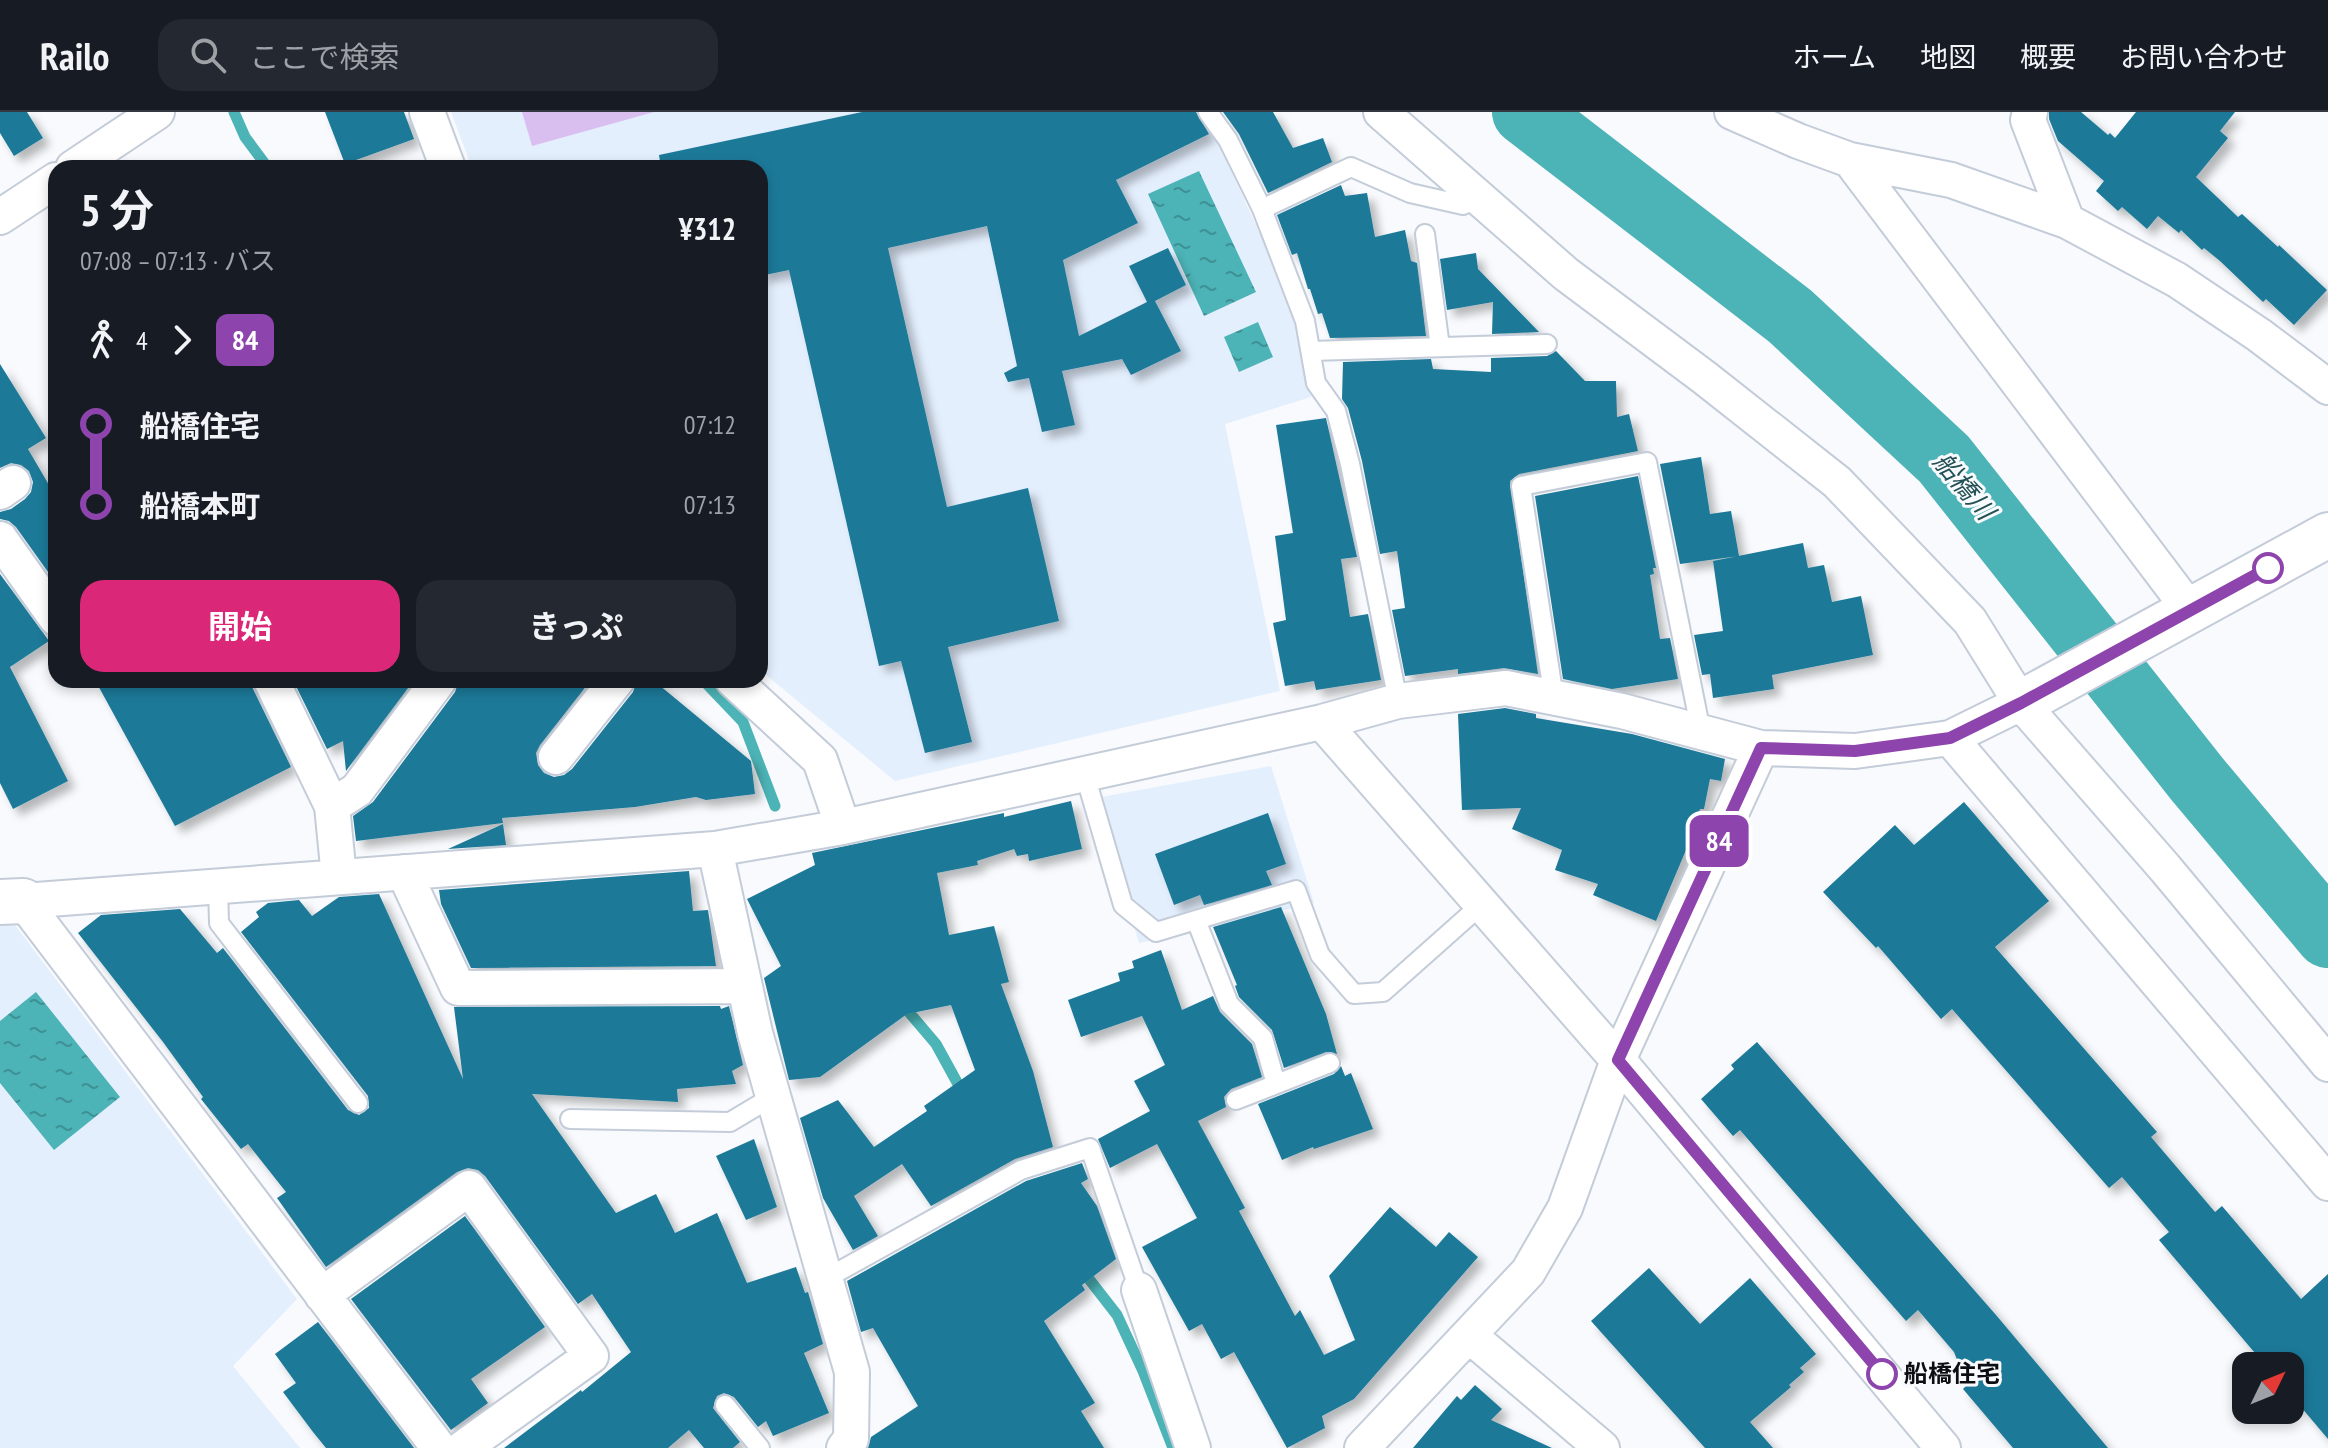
<!DOCTYPE html>
<html lang="ja">
<head>
<meta charset="utf-8">
<style>
	body { margin:0; font-family:"PT Sans Narrow","Noto Sans JP",sans-serif; background:#242831; color:#f1f3f6; height:100vh; display:flex; flex-direction:column; font-size:30px; white-space:nowrap }
	* { box-sizing:border-box; margin:0 }
	p { font-size:26px; color:#9ea1a6 }
	.icon { flex:none; width:44px; height:44px; fill:none; stroke:currentColor; stroke-width:2; stroke-linecap:round; stroke-linejoin:round }
	.map { position:relative; flex:1; overflow:hidden }
	.drawer { position:absolute; left:48px; top:48px; width:720px; height:528px; display:flex; flex-direction:column; background:#171b24; border-radius:24px; box-shadow:0 4px 12px #0003 }
	.drawer>* { flex:none }
	.badge { padding:0 16px; border-radius:12px; font-size:28px; line-height:52px }
	.needle { width:52px; rotate:47deg }
	.tools { position:absolute; left:2232px; top:1240px; display:grid; gap:16px }
	.tools a { display:grid; place-items:center; width:72px; height:72px; border-radius:16px; background:#171b24; box-shadow:0 4px 12px #0003; font-size:40px }
	.map>.badge { position:absolute; translate:-50% -50%; box-shadow:0 0 0 4px #fff }
	.legs { display:flex; align-items:center; gap:12px; height:88px; padding:0 32px; font-size:26px }
	.legs p { margin-inline-start:auto }
	.summary { display:flex; align-items:center; justify-content:space-between; height:136px; padding:0 32px }
	h1 { font-size:44px; font-weight:700; line-height:60px }
	.action { display:flex; gap:16px; margin-top:auto; padding:16px 32px }
	.action a { flex:1; height:92px; border-radius:24px; background:#db2777; color:#fff; font-size:32px; font-weight:700; line-height:92px; text-align:center }
	.action a+a { background:#242831; color:#f1f3f6 }
	ul { padding:0 32px; list-style:none }
	li { display:flex; align-items:center; gap:28px; height:80px; font-size:30px }
	li i { display:grid; place-items:center; width:12px; height:100%; margin:0 10px; background:currentColor }
	li i::after { content:''; width:20px; height:20px; margin:-10px; border:6px solid; border-radius:50%; background:#171b24 }
	li p { margin-inline-start:auto }
	li:first-child i { background:linear-gradient(#0000 50%,currentColor 0) }
	li:last-child i { background:linear-gradient(currentColor 50%,#0000 0) }
	header { display:flex; align-items:center; gap:48px; box-sizing:border-box; height:112px; padding:0 40px; background:#171b24; border-bottom:2px solid #363941 }
	header strong { font-size:38px }
	nav { display:flex; gap:44px; margin-inline-start:auto; font-size:28px }
	.search { width:560px; height:72px; background:#242831; display:flex; align-items:center; gap:20px; box-sizing:border-box; padding:0 28px; border-radius:24px; color:#9ea1a6; font-size:30px }
	.map>svg:first-child { display:block }
	.built { fill:#e4effe }
	.grass { fill:#d9bef0 }
	.water { fill:url(#water-ripples) }
	.lines { fill:none; stroke-linecap:round; stroke-linejoin:round }
	.stream { stroke:#4cb3b6; stroke-width:11 }
	.river { stroke:#4cb3b6; stroke-width:66 }
	.building { fill:#1c7998; filter:url(#shadow) }
	.service-casing { stroke:#c3ccd8; stroke-width:22 }
	.minor-casing { stroke:#c3ccd8; stroke-width:38 }
	.tertiary-casing { stroke:#c3ccd8; stroke-width:48 }
	.service { stroke:#fff; stroke-width:18 }
	.minor { stroke:#fff; stroke-width:34 }
	.tertiary { stroke:#fff; stroke-width:44 }
	.line-1-casing { stroke:#fff; stroke-width:18 }
	.line-1 { stroke:#8e44ad; stroke-width:12 }
	.stop-1-dot { fill:#fff; stroke:#8e44ad; stroke-width:4 }
	.labels { text-anchor:middle; stroke-width:6; stroke-linejoin:round; paint-order:stroke }
	.stop-label { font-size:24px; font-weight:bold; fill:#0b0e12; stroke:#f8fafd; text-anchor:start }
	.water-label { font-size:26px; font-style:italic; fill:#245153; stroke:#f8fafd }
</style>
</head>
<body>
<header>
<strong>Railo</strong>
<div class="search"><svg class="icon" aria-label="search" viewBox="0 0 24 24"><circle cx="10" cy="10" r="6"/><path d="M15 15l6 6"/></svg>ここで検索</div>
<nav><a>ホーム</a><a>地図</a><a>概要</a><a>お問い合わせ</a></nav>
</header>
<div class="map">
<svg width="2328" height="1336" viewBox="0 0 2328 1336">
	<defs>
		<pattern id="water-ripples" width="26" height="14" patternUnits="userSpaceOnUse" patternTransform="scale(2)"><rect width="26" height="14" fill="#4cb3b6"/><path d="M2 4q2-2 4 0t4 0M15 11q2-2 4 0t4 0" fill="none" stroke="#3d9093"/></pattern>
		<filter id="shadow"><feDropShadow dx="7" dy="7" stdDeviation="4" flood-color="#0004"/></filter>
	</defs>
	<rect width="100%" height="100%" fill="#f8fafd"/>
	<path class="built" d="M451,0H1199L1217,28L1287,181L1311,285L1225,312L1280,579L895,669L760,558V56H472Z
		M1271,654L1314,791L1139,831L1096,686Z
		M12,809L297,1187L233,1254L300,1336H0V810Z"/>
	<path class="grass" d="M522,0H654L532,34Z"/>
	<path class="water" d="M1199,59L1256,180L1204,204L1148,82Z
		M1258,210L1273,245L1239,260L1224,225Z
		M36,880L120,985L54,1038L0,971V909Z"/>
	<g class="lines">
		<path class="stream" d="M234,0L245,25L268,56
			M703,568L743,610L775,694
			M902,892L936,932L964,983
			M1082,1158L1117,1203L1143,1259L1173,1336"/>
		<path class="river" d="M1525,0L1790,204L1944,347L2197,667L2328,823"/>
	</g>
	<path class="building" d="M0,0H27L43,26L14,44L0,21Z
		M325,0H404L414,27L345,52Z
		M862,0H1196L1209,22L1116,68L1138,111L1063,148L1079,224L1147,190L1129,154L1168,136L1186,173L1155,189L1181,239L1131,263L1122,247L1062,259L1075,313L1042,320L1029,266L1008,270L1004,261L1017,254L987,114L888,136L947,395L1028,376L1059,509L948,535L972,630L925,641L901,549L879,554L789,158L760,164V56H661L659,43Z
		M1223,0H1273L1293,36L1323,26L1332,50L1268,81L1239,22Z
		M2049,0H2081L2108,23L2110,21L2115,26L2136,0H2235L2220,19L2228,26L2196,65L2238,105L2242,102L2278,135L2279,133L2327,178L2294,213L2266,187L2263,190L2220,149L2204,136L2202,138L2181,118L2179,121L2158,104L2147,117L2122,95L2118,99L2096,79L2104,69L2058,29L2049,7Z
		M1341,73L1345,84L1367,81L1375,125L1405,118L1411,149L1417,151L1426,224L1330,226L1322,201L1318,202L1310,177H1308L1297,141L1292,143L1277,103Z
		M1476,141L1478,157L1539,220L1492,222L1493,190L1447,198L1440,147Z
		M1556,239L1585,269H1616L1617,305L1629,302L1638,339L1519,362L1510,369L1538,562L1504,556L1458,562V557L1405,564L1392,498L1405,496L1397,439L1380,442L1362,349L1348,296L1342,287L1343,250L1431,247L1433,257L1491,260V246L1547,244Z
		M0,252L46,326L28,337L56,385V465L53,467L16,415L9,409L0,407V400L11,397L25,387L31,380L33,370L29,359L21,353L11,351L0,356Z
		M1326,306L1357,445L1341,447L1350,505L1368,502L1381,568L1316,578L1314,569L1285,574L1273,511L1286,508L1275,424L1293,421L1276,313Z
		M1701,345L1710,402L1731,399L1739,444L1680,452L1660,352Z
		M1638,364L1656,456H1653L1654,462L1650,463L1660,527L1670,526L1678,567L1612,577L1563,567L1535,384Z
		M1803,431L1808,456L1824,453L1832,490L1861,484L1873,543L1772,563L1774,577L1713,586L1710,562L1702,563L1694,523L1723,519L1713,449Z
		M0,462L49,529L10,555L68,669L13,697L0,671Z
		M95,568H251L253,577L291,655L175,714Z
		M293,568H414L346,659L343,629L327,637Z
		M459,568H591L540,633L536,641L538,653L544,661L554,665L564,663L572,657L633,580L637,568H653L751,649L755,682L706,688L696,685L635,695L502,706L503,711L356,729L353,704L373,690L455,580Z
		M1505,596L1536,602V606L1632,622L1725,647L1721,669L1710,667L1704,697H1700L1688,739L1686,738L1656,809L1593,783L1598,772L1555,758L1562,738L1512,717L1521,696L1462,698L1458,602Z
		M1071,689L1082,737L1029,749L1028,742L1017,744L1014,737L977,749L978,753L937,761L949,823L994,814L1009,870L1001,872L1033,959L1053,1035L1015,1047L931,1094L902,1052L854,1084L878,1124L853,1138L823,1086L800,1006L838,988L874,1035L927,999L924,994L975,958L951,893L907,902L820,965L789,968L764,866L781,854L747,787L815,753L812,741L1004,701V705Z
		M1964,690L2049,789L1995,835L2157,1020L2151,1025L2215,1100L2222,1094L2301,1187L2328,1162V1327L2290,1282V1254H2266L2159,1128L2169,1120L2122,1065L2109,1076L1952,897L1941,907L1878,834L1876,836L1823,780L1895,713L1914,733Z
		M1268,701L1286,752L1266,759L1272,773L1204,793L1200,783L1174,793L1155,742Z
		M503,712L506,733L448,737Z
		M689,759L693,799L708,798L716,854L471,856L441,792L439,778Z
		M379,782L463,967L454,895L720,894L721,897L729,894L743,953L732,959L736,972L677,977L678,990L532,982L616,1101L656,1082L675,1121L717,1101L747,1171L796,1155L805,1181L808,1180L823,1232L804,1241L829,1301L773,1324L766,1309L758,1315L734,1285L724,1281L717,1284L713,1296L740,1330L733,1336H704L689,1318L668,1336H504L581,1278L582,1280L631,1240L592,1182L578,1192L485,1064L478,1058L468,1056L457,1060L326,1155L277,1086L286,1080L248,1032L241,1037L201,987L203,985L163,930L78,821L101,803L180,797L217,841L223,836L348,998L359,1003L369,996L368,984L241,820L259,805L256,800L268,791L299,788L312,804L339,785Z
		M1281,795L1326,902L1337,942L1326,940L1284,956L1272,918L1239,885L1235,874L1237,873L1213,815Z
		M1161,838L1182,898L1213,884L1220,900L1252,932L1262,965L1231,977L1224,985L1226,995L1198,1009L1245,1096L1239,1099L1295,1204L1300,1198L1324,1243L1355,1228L1329,1164L1390,1095L1436,1135L1449,1120L1478,1145L1354,1287L1322,1304L1325,1316L1287,1336L1234,1240L1221,1247L1202,1212L1189,1219L1142,1135L1197,1106L1157,1032L1110,1056L1098,1027L1150,999L1134,969L1165,953L1142,904L1081,925L1068,888L1120,869L1118,861L1134,856L1132,849Z
		M1757,930L1996,1203L2108,1336H2013L1963,1277L1967,1273L1954,1240L1918,1198L1906,1209L1740,1018L1733,1024L1701,987L1734,957L1731,953Z
		M1341,954L1345,964L1351,961L1373,1017L1314,1037L1313,1035L1282,1048L1258,992L1334,962Z
		M754,1027L777,1095L746,1108L716,1044Z
		M1082,1051L1088,1067L1081,1071L1097,1094L1116,1147L1082,1173L1085,1178L1044,1209L1095,1291L1081,1299L1104,1336H868L871,1325L918,1294L873,1216L861,1220L847,1169L1026,1069Z
		M465,1104L545,1215L471,1267L488,1291L451,1318L351,1187Z
		M1649,1156L1700,1212L1750,1166L1816,1242L1800,1256L1804,1260L1789,1273L1791,1275L1750,1310L1773,1336H1705L1591,1209Z
		M318,1210L414,1336H326L313,1320L283,1280L296,1271L275,1242Z
		M1475,1273L1502,1297L1491,1308L1552,1336H1413L1457,1284L1461,1288Z"/>
	<g class="lines">
		<g class="service-casing">
			<path id="service" d="M1208,0L1228,28L1262,97L1305,209L1316,271L1336,299L1350,352L1398,589
				M1262,97L1351,55L1410,81L1463,93L1479,85
				M1425,122L1440,235
				M1311,239L1547,232
				M1554,586L1521,374L1647,350L1701,620
				M1085,663L1123,793L1156,820L1296,778L1320,843L1354,882L1383,880L1482,792
				M218,774L219,811L358,991
				M1196,808L1229,892L1263,926L1276,972
				M1236,988L1330,951
				M570,1007L730,1010L772,985
				M825,1167L1021,1058L1090,1036L1139,1178
				M725,1293L760,1336"/>
		</g>
		<g class="minor-casing">
			<path id="minor" d="M427,0L448,56
				M1381,0L1566,162L1705,266L1837,370L1970,509L2021,591L2165,756L2328,952
				M1732,0L1798,29L1850,48L1951,68L2067,109L2177,168L2259,223L2328,275
				M2030,0L2028,8L2067,109
				M1850,48L2190,498
				M73,56L157,0
				M0,105L56,68
				M0,380L13,371
				M0,427L56,506
				M271,568L332,694L339,765
				M733,568L820,648L843,715
				M1322,610L1618,948L1943,1336
				M1950,626L2328,1071
				M556,645L617,568
				M332,694L357,678L439,568
				M715,737L755,921L852,1260L851,1327L844,1336
				M404,760L458,876L744,874
				M23,789L715,737L843,715L1322,610L1398,589L1506,576L1622,599L1761,636L1855,639L1950,626L2021,591
				M23,789L439,1336
				M1139,1178L1193,1336
				M322,1183L469,1076L591,1244L463,1336
				M1470,1224L1602,1336
				M1362,1336L1528,1160L1565,1096L1618,948L1761,636"/>
		</g>
		<g class="tertiary-casing">
			<path id="tertiary" d="M2021,591L2328,423
				M0,790L23,789"/>
		</g>
		<use href="#service" class="service"/>
		<use href="#minor" class="minor"/>
		<use href="#tertiary" class="tertiary"/>
	</g>
	<g class="lines">
		<g class="line-1-casing">
			<path id="line-1" d="M1882,1262L1618,948L1761,636L1855,639L1950,626L2021,591L2268,456"/>
		</g>
		<use href="#line-1" class="line-1"/>
	</g>
	<g class="stop-1-dot">
		<circle cx="2268" cy="456" r="14"/>
		<circle cx="1882" cy="1262" r="14"/>
	</g>
	<g class="labels">
		<g class="stop-label">
			<text x="1904" y="1270">船橋住宅</text>
		</g>
		<g class="water-label">
			<text transform="translate(1964 374) rotate(50)" y="9">船橋川</text>
		</g>
	</g>
</svg>
<div class="tools">
<a><svg class="needle" viewBox="-14 -14 28 28"><path d="M0-13l5 13h-10z" fill="#e53935"/><path d="M0 13l5-13h-10z" fill="#9ea1a6"/></svg></a>
</div>
<b class="badge" style="left:1719px;top:729px;background:#8e44ad;color:#fff">84</b>
<section class="drawer">
<div class="summary"><div><h1>5 分</h1><p>07:08 – 07:13 · バス</p></div><b>¥312</b></div>
<div class="legs"><svg class="icon" aria-label="walk" viewBox="0 0 24 24"><circle cx="13" cy="4" r="2"/><path d="M13 8l-2 6 4 7M11 14l-3 7M7 12l3-4h3l4 4"/></svg>4<svg class="icon" aria-label="forward" viewBox="0 0 24 24"><path d="M9 5l7 7-7 7"/></svg><b class="badge" style="background:#8e44ad;color:#fff">84</b></div>
<ul>
<li><i style="color:#8e44ad"></i><b>船橋住宅</b><p>07:12</p></li>
<li><i style="color:#8e44ad"></i><b>船橋本町</b><p>07:13</p></li>
</ul>
<div class="action"><a>開始</a><a>きっぷ</a></div>
</section>
</div>
</body>
</html>
